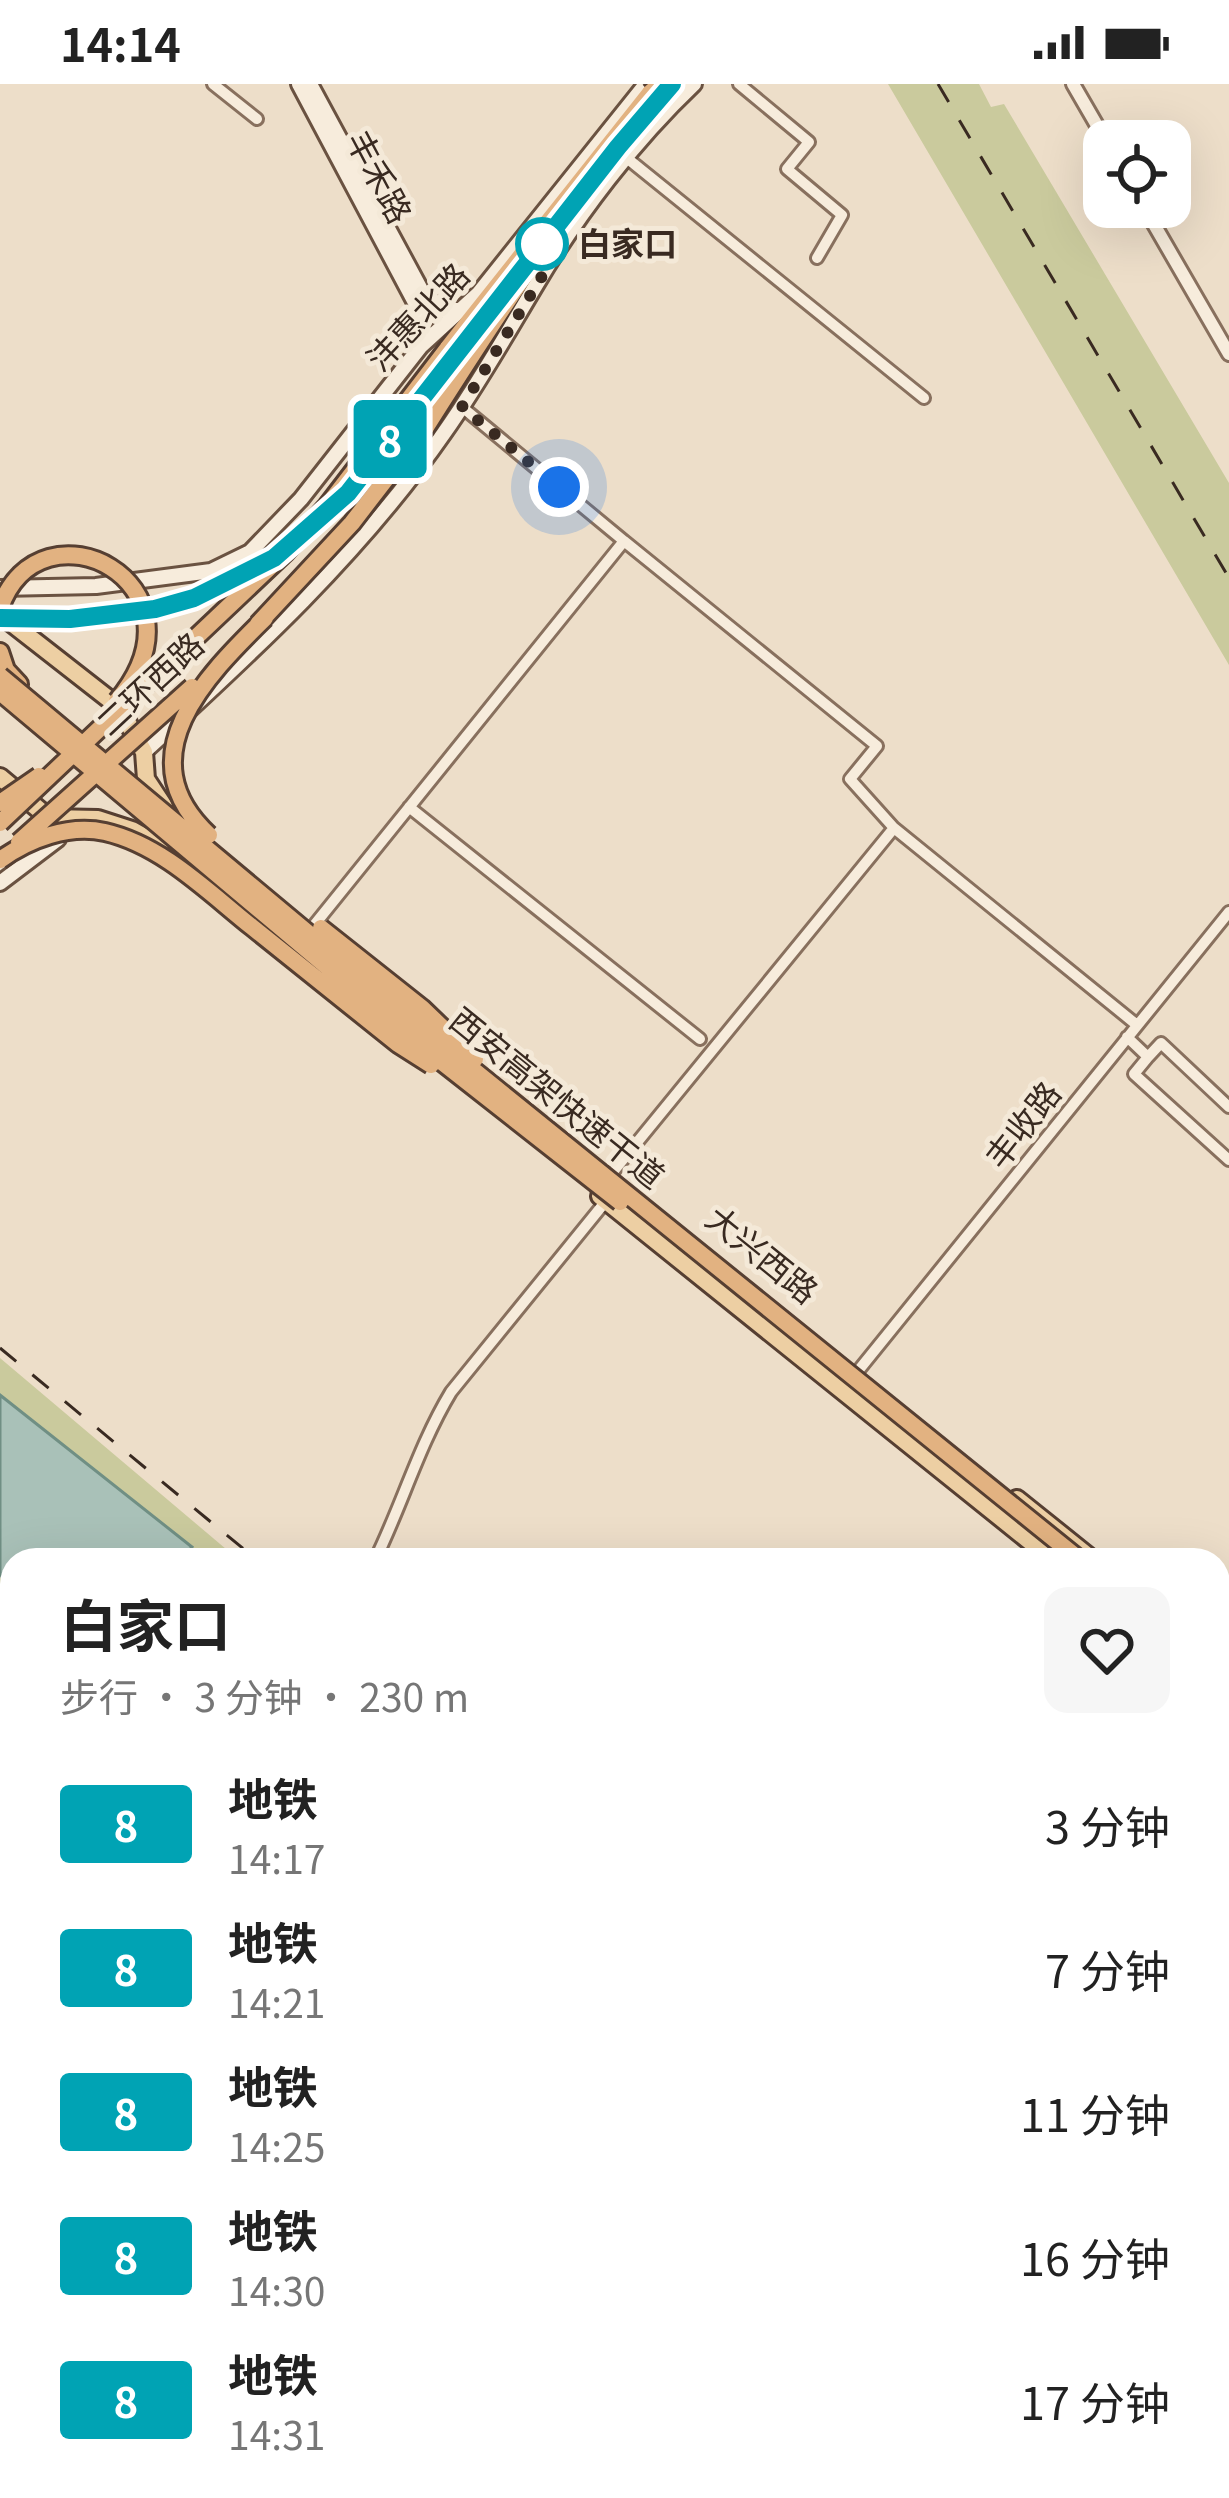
<!DOCTYPE html>
<html lang="zh">
<head>
<meta charset="utf-8">
<style>
	body { margin:0; font-family:Georgia,"Noto Sans SC",serif; background:#f6f6f6; color:#222; height:100vh; display:flex; flex-direction:column; font-size:45px; white-space:nowrap }
	* { box-sizing:border-box; margin:0 }
	p { font-size:39px; color:#767676 }
	.icon { flex:none; width:66px; height:66px; fill:none; stroke:currentColor; stroke-width:2; stroke-linecap:round; stroke-linejoin:round }
	.map { position:relative; flex:1; overflow:hidden }
	.drawer { position:absolute; left:0px; top:1464px; width:1230px; height:951px; display:flex; flex-direction:column; background:#fff; border-radius:36px 36px 0 0; box-shadow:0 12px 48px #0002 }
	.drawer>* { flex:none }
	.badge { padding:0 24px; border-radius:9px; font-size:42px; line-height:78px }
	.fabs { position:absolute; left:1083px; top:36px; display:grid; gap:24px }
	.fabs a { display:grid; place-items:center; width:108px; height:108px; border-radius:24px; background:#fff; box-shadow:0 12px 48px #0002; font-size:60px }
	.you { position:absolute; width:60px; height:60px; margin:-30px; border:9px solid #fff; border-radius:50%; background:#1a73e8; box-shadow:0 0 0 18px #1a73e833 }
	.map>.badge { position:absolute; translate:-50% -50%; box-shadow:0 0 0 6px #fff }
	.round { display:grid; place-items:center; flex:none; width:126px; height:126px; border-radius:24px; background:#f6f6f6 }
	.summary { display:flex; align-items:center; justify-content:space-between; height:204px; padding:0 60px }
	h1 { font-size:57px; font-weight:700; line-height:90px }
	ul { padding:0; list-style:none }
	li { display:flex; align-items:center; gap:36px; height:144px; padding:0 60px }
	li div { flex:1 }
	li b { display:block; font-size:45px }
	li em { font-style:normal }
	li .badge { min-width:132px; font-weight:700; text-align:center }
	.status { display:flex; justify-content:space-between; align-items:center; height:84px; padding:0 60px; background:#fff; direction:ltr }
	.status svg { height:33px; fill:currentColor }
	.map>svg:first-child { display:block }
	.green { fill:#caca9d }
	.water { fill:#a9c1b8; stroke:#708f84; stroke-width:3 }
	.lines { fill:none; stroke-linecap:round; stroke-linejoin:round }
	.minor-casing { stroke:#88705e; stroke-width:16 }
	.tertiary-casing { stroke:#88705e; stroke-width:18 }
	.secondary-casing { stroke:#6a5241; stroke-width:20 }
	.primary-casing { stroke:#563f32; stroke-width:22 }
	.trunk-casing { stroke:#563f32; stroke-width:22 }
	.minor { stroke:#f7ecdc; stroke-width:10 }
	.tertiary { stroke:#f7ecdc; stroke-width:12 }
	.secondary { stroke:#f7ecdc; stroke-width:14 }
	.primary { stroke:#edcfa3; stroke-width:16 }
	.trunk { stroke:#e2b281; stroke-width:16 }
	.rail { stroke:#392a21; stroke-width:3; stroke-dasharray:21 21; stroke-linecap:butt }
	.trunk-bridge-casing { stroke:#563f32; stroke-width:22; stroke-linecap:butt }
	.trunk-bridge { stroke:#e2b281; stroke-width:16 }
	.line-casing { stroke:#fff; stroke-width:27 }
	.line { stroke:#00a3b4; stroke-width:18 }
	.walk { stroke:#392a21; stroke-width:12; stroke-dasharray:0 21.6 }
	.stop-dot { fill:#fff; stroke:#00a3b4; stroke-width:6 }
	.labels { text-anchor:middle; stroke-width:10; stroke-linejoin:round; paint-order:stroke }
	.street-label { font-size:33px; fill:#392a21; stroke:#f4e9d8 }
	.stop-label { font-size:33px; font-weight:bold; fill:#392a21; stroke:#f4e9d8; text-anchor:start }
</style>
</head>
<body>
<div class="status"><b>14:14</b><svg viewBox="0 0 49 12"><path d="M0 12V9h3v3zM5 12V6h3v6zM10 12V3h3v9zM15 12V0h3v12zM26 1h20v11H26zM47 4h2v5h-2z"/></svg></div>
<div class="map">
<svg width="1229" height="2414" viewBox="0 0 1229 2414">
	<rect width="100%" height="100%" fill="#eddec9"/>
	<path class="green" d="M888,0H979L991,23L1004,20L1229,399V581Z
		M0,1274L239,1476H12V1680L0,1671Z
		M522,2403H594L609,2414H512Z
		M620,2403H784L780,2408L784,2414H739L728,2406L721,2414H612Z"/>
	<path class="water" d="M0,1311L192,1463L181,1476H12V1501L0,1491Z"/>
	<g class="lines">
		<g class="minor-casing">
			<path id="minor" d="M213,0L257,35
				M739,0L809,58L787,85L842,131L817,174
				M628,75L924,314
				M624,457L877,662L850,695L894,744
				M409,723L700,955
				M311,845L624,457L462,323
				M1127,953L1148,973L1161,959L1229,1023
				M1148,973L1134,990L1229,1076
				M612,1089L894,744L1137,941
				M858,1287L1229,828
				M375,1476C402,1421 419,1361 451,1308L606,1117
				M1218,1557L1229,1543
				M0,1960L12,1970
				M1218,2111L1229,2097
				M1218,2368L1229,2379
				M1009,2414L1018,2403"/>
		</g>
		<g class="tertiary-casing">
			<path id="tertiary" d="M1073,0L1106,57
				M1144,123L1229,270"/>
		</g>
		<g class="secondary-casing">
			<path id="secondary" d="M299,0L420,228L422,247L415,263
				M310,0L425,213L441,226H460
				M0,504L96,502L211,487L250,468L301,415L421,262L478,210L646,0
				M144,668C252,569 360,470 444,349C478,301 506,251 536,201C578,130 634,57 694,0
				M0,799L58,755"/>
		</g>
		<g class="primary-casing">
			<path id="primary" d="M0,530L119,623L144,668L146,695L167,727
				M0,693L49,734L98,735L132,746L162,763
				M600,1112L1053,1476
				M1017,1415L1093,1476
				M1218,1576L1229,1585
				M1218,1610L1229,1619"/>
		</g>
		<g class="trunk-casing">
			<path id="trunk" d="M447,265L650,9
				M426,343C501,225 579,101 677,0
				M0,568L6,586L19,600
				M1218,1587L1229,1596"/>
		</g>
		<use href="#minor" class="minor"/>
		<use href="#tertiary" class="tertiary"/>
		<use href="#secondary" class="secondary"/>
		<use href="#primary" class="primary"/>
		<use href="#trunk" class="trunk"/>
		<path class="rail" d="M938,0L1229,494
			M0,1264L257,1476"/>
		<g class="trunk-bridge-casing">
			<path id="trunk-bridge" d="M650,9L660,0
				M0,524C40,410 216,499 117,617
				M258,540L352,439L426,343
				M0,592L435,955L1080,1476
				M0,608L424,964L620,1118
				M0,719L39,692
				M0,739L286,468L327,422L447,265
				M209,751C125,673 206,592 265,534
				M19,758L192,603
				M0,776C29,755 69,740 105,748C162,761 208,808 252,843C301,882 350,921 398,960L431,981
				M321,844L422,924L475,975"/>
		</g>
		<use href="#trunk-bridge" class="trunk-bridge"/>
	</g>
	<g class="lines">
		<g class="line-casing">
			<path id="line" d="M0,534L70,535L155,525L194,514L274,474L348,409L618,63L672,0"/>
		</g>
		<use href="#line" class="line"/>
		<path class="walk" d="M542,160L555,171L462,323L559,403"/>
	</g>
	<circle class="stop-dot" cx="542" cy="160" r="24"/>
	<g class="labels">
		<g class="street-label">
			<text transform="translate(379 93) rotate(62)" y="12">丰禾路</text>
			<text transform="translate(418 233) rotate(-47)" y="12">沣惠北路</text>
			<text transform="translate(150 600) rotate(-43)" y="12">二环西路</text>
			<text transform="translate(557 1014) rotate(39)" y="12">西安高架快速干道</text>
			<text transform="translate(1023 1041) rotate(-52)" y="12">丰收路</text>
			<text transform="translate(762 1171) rotate(39)" y="12">大兴西路</text>
		</g>
		<g class="stop-label">
			<text x="578" y="172">白家口</text>
		</g>
	</g>
</svg>
<div class="fabs">
<a><svg class="icon" aria-label="locate" viewBox="0 0 24 24"><circle cx="12" cy="12" r="6"/><path d="M12 2v4M12 18v4M2 12h4M18 12h4"/></svg></a>
</div>
<div class="you" style="left:559px;top:403px"></div>
<b class="badge" style="left:390px;top:355px;background:#00a3b4;color:#fff">8</b>
<section class="drawer">
<div class="summary"><div><h1>白家口</h1><p>步行 · 3 分钟 · 230 m</p></div><a class="round"><svg class="icon" aria-label="heart" viewBox="0 0 24 24"><path d="M12 20l-8-8c-3-5 5-10 8-4 3-6 11-1 8 4z"/></svg></a></div>
<ul>
<li><span class="badge" style="background:#00a3b4;color:#fff">8</span><div><b>地铁</b><p>14:17</p></div><em>3 分钟</em></li>
<li><span class="badge" style="background:#00a3b4;color:#fff">8</span><div><b>地铁</b><p>14:21</p></div><em>7 分钟</em></li>
<li><span class="badge" style="background:#00a3b4;color:#fff">8</span><div><b>地铁</b><p>14:25</p></div><em>11 分钟</em></li>
<li><span class="badge" style="background:#00a3b4;color:#fff">8</span><div><b>地铁</b><p>14:30</p></div><em>16 分钟</em></li>
<li><span class="badge" style="background:#00a3b4;color:#fff">8</span><div><b>地铁</b><p>14:31</p></div><em>17 分钟</em></li>
</ul>
</section>
</div>
</body>
</html>
